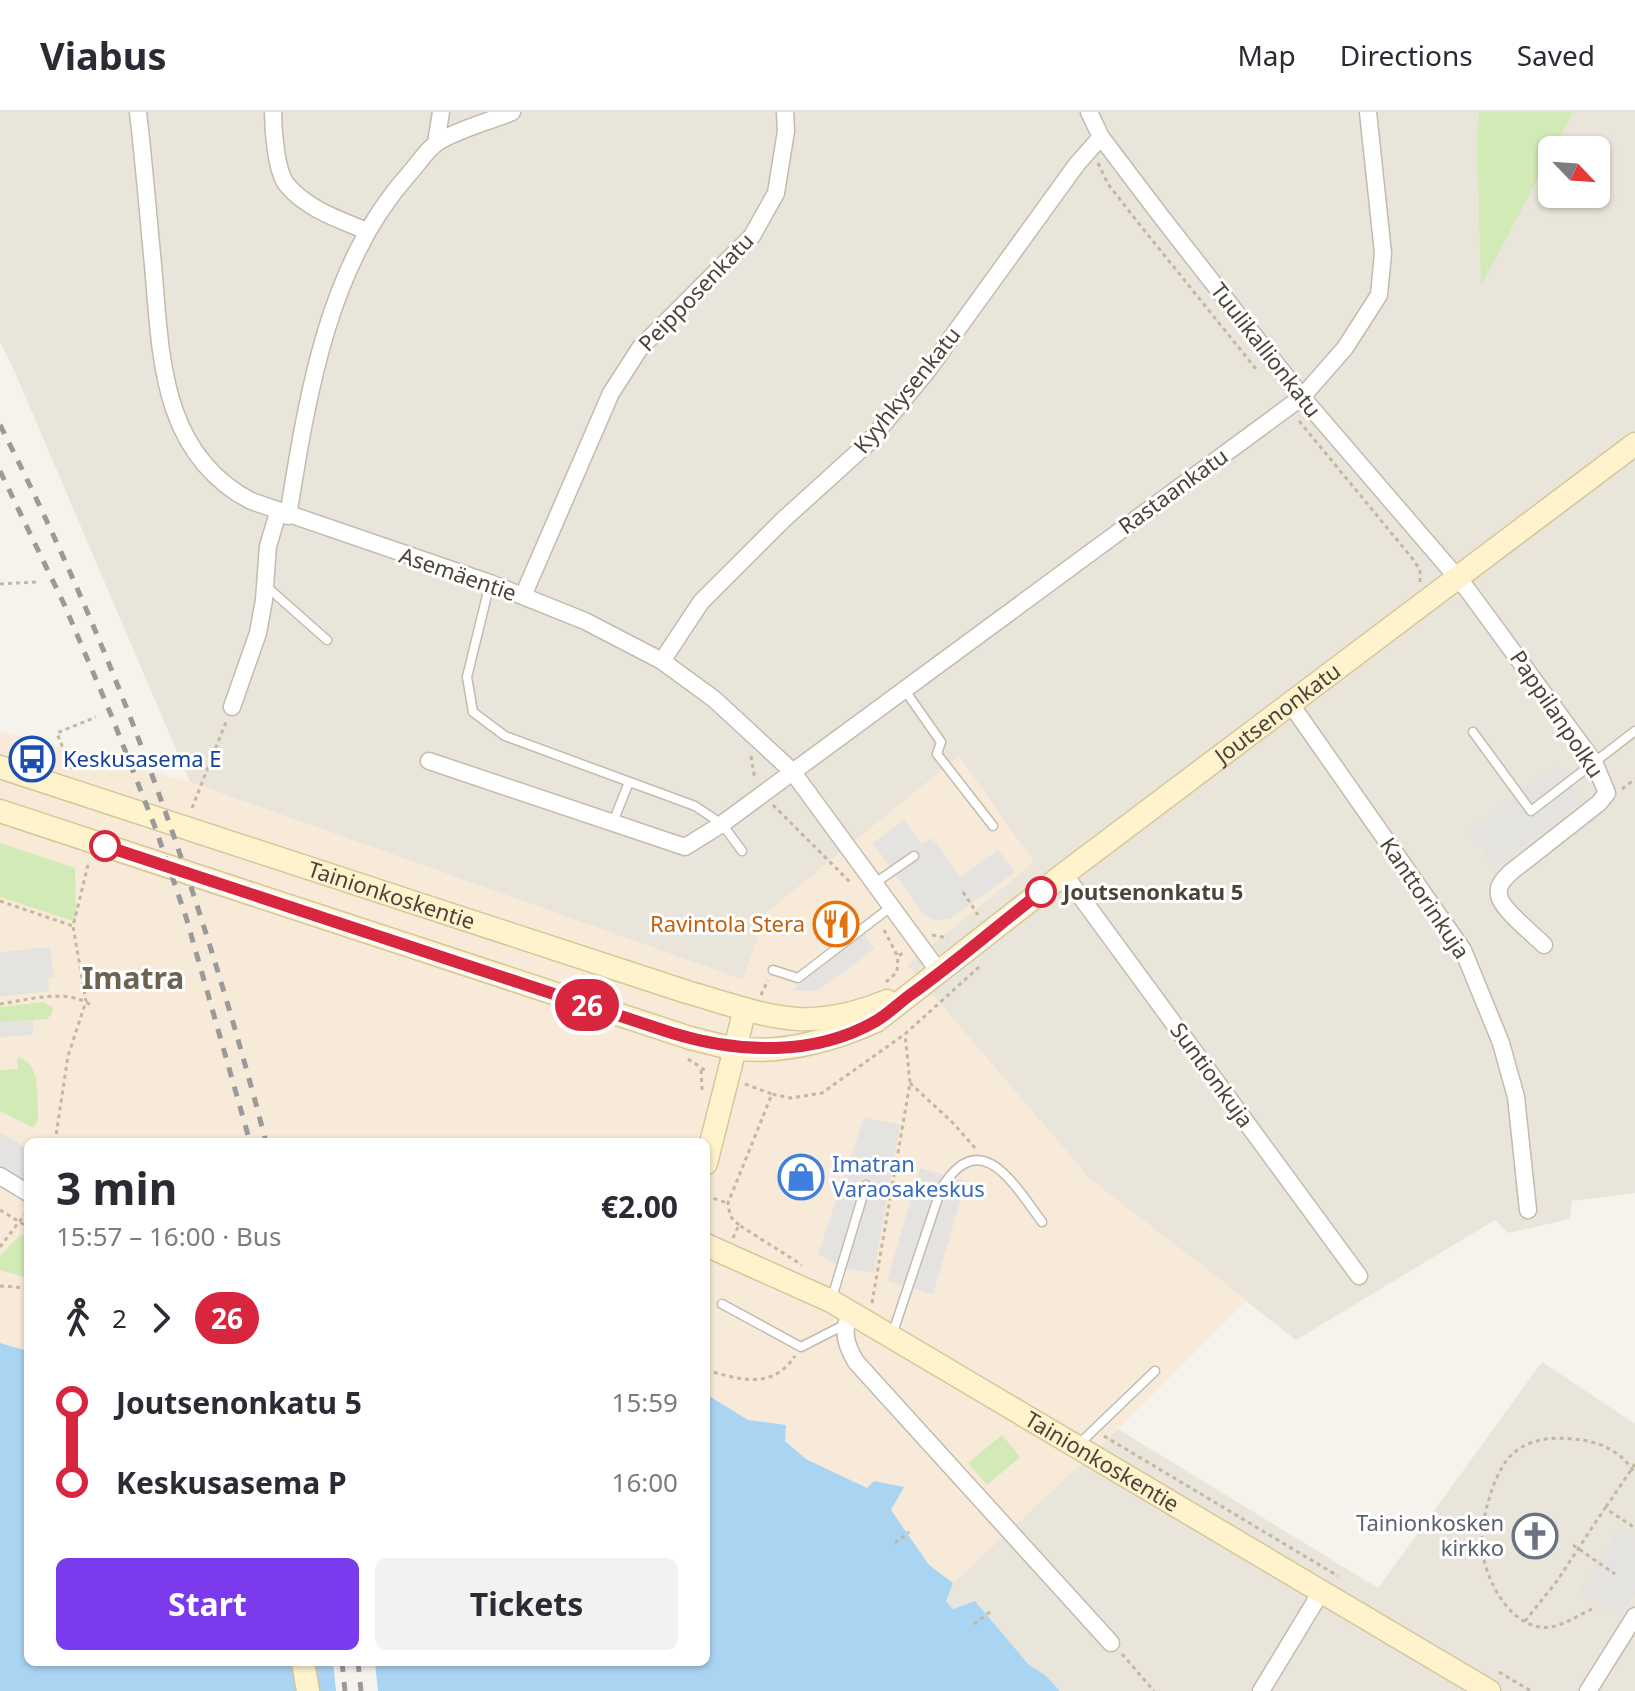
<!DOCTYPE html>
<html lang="en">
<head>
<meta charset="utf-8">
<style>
	body { margin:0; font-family:"Noto Sans",sans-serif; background:#f2f2f3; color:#2b2b33; height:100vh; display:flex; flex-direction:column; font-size:30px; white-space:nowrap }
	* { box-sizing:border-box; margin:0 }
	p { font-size:26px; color:#7c7c81 }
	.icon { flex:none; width:44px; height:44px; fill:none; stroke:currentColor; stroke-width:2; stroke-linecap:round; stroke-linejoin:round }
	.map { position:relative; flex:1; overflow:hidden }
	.details { position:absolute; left:24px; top:1026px; width:686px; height:528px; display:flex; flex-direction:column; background:#fff; border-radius:12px; box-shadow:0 2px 6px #0004 }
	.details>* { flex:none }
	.badge { padding:0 16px; border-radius:26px; font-size:28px; line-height:52px }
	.needle { width:52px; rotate:115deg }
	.tools { position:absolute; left:1538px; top:24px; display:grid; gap:16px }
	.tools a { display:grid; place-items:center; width:72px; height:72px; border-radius:12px; background:#fff; box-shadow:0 2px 6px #0004; font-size:40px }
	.map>.badge { position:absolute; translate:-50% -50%; box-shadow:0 0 0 4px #fff }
	.legs { display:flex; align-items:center; gap:12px; height:88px; padding:0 32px; font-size:26px }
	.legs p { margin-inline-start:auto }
	.headline { display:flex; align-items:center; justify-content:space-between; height:136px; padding:0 32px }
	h1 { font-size:44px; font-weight:700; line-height:60px }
	.button { display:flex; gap:16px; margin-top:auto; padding:16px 32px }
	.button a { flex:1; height:92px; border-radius:12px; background:#7c3aed; color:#fff; font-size:32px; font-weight:700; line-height:92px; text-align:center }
	.button a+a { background:#f2f2f3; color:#2b2b33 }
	ul { padding:0 32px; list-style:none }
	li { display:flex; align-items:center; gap:28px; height:80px; font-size:30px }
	li i { display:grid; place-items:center; width:12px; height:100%; margin:0 10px; background:currentColor }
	li i::after { content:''; width:20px; height:20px; margin:-10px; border:6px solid; border-radius:50%; background:#fff }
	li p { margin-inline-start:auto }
	li:first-child i { background:linear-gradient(#0000 50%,currentColor 0) }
	li:last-child i { background:linear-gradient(currentColor 50%,#0000 0) }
	header { display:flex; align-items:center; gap:48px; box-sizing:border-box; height:112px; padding:0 40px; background:#fff; border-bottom:2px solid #e1e1e2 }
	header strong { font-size:38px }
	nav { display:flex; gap:44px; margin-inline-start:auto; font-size:28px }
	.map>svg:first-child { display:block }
	.residential { fill:#eae5da; fill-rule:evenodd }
	.commercial { fill:#f7ead8 }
	.green { fill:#d2eab5 }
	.parking { fill:#e5e3e0 }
	.water { fill:#a9d4f2 }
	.pier { fill:#f6f3ec }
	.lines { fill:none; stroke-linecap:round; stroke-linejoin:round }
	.lane-casing { stroke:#c2bbae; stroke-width:11 }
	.street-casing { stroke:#c2bbae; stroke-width:19 }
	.secondary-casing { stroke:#d6c79b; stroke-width:25 }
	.path { stroke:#c4b79f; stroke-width:3; stroke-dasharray:4 4; stroke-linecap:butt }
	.lane { stroke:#fff; stroke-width:8 }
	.street { stroke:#fff; stroke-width:16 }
	.secondary { stroke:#fff3cd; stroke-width:22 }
	.rail { stroke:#9a9a9a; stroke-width:5; stroke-dasharray:10 10; stroke-linecap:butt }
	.line-1-casing { stroke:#fff; stroke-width:18 }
	.line-1 { stroke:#d7263d; stroke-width:12 }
	.stop-1-dot { fill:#fff; stroke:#d7263d; stroke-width:4 }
	.labels { text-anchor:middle; stroke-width:6; stroke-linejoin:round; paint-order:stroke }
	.street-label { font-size:22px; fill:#4b4439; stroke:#fff }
	.transit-label { font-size:22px; fill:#164399; stroke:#fff; text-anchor:start }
	.stop-label { font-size:22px; font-weight:bold; fill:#4b4439; stroke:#fff; text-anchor:start }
	.food-label { font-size:22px; fill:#c56008; stroke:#fff; text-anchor:end }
	.shop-label { font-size:22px; fill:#366cbe; stroke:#fff; text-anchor:start }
	.worship-label { font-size:22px; fill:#5b616d; stroke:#fff; text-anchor:end }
	.district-label { font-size:30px; font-weight:bold; fill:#6e6250; stroke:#fff }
</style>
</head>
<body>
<header>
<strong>Viabus</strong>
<nav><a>Map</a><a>Directions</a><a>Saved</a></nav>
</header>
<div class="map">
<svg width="1635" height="1579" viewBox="0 0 1635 1579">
	<rect width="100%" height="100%" fill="#f6f3ec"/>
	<path class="residential" d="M0,0H1635V1081L1572,1089L1570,1107L1508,1121L1495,1108L1296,1228L1090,1067L906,852L1033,750L767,799L743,868L190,670L14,258L0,230ZM1552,38H1596V82H1552Z
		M1542,1250L1635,1312V1579H1060L1045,1563L1029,1553L975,1489L953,1497L946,1489L953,1471L1118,1317L1378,1476Z"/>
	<path class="commercial" d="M0,619L190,670L743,868L767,800L959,644L1034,750L907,853L1090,1067L1247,1188L1118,1317L953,1471L929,1454L891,1398L903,1375L875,1369L867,1376L806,1347L785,1329L786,1313L748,1308L706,1282V1030H28V1239L0,1231Z"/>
	<path class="green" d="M1479,0H1573L1481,174L1477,28Z
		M0,731L75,756L76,810L0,785Z
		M44,890L53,896L51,903L47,907L0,910V895Z
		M17,945C42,950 37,986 38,1006L36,1012L32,1015L0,999V958L18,957Z
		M28,1122V1166L0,1158V1144L19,1124Z
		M1002,1323L1020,1345L987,1373L968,1351Z"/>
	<path class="parking" d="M1557,653L1584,688L1495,755L1468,720Z
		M904,708L922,732L932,726L961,765L998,738L1015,760L950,807L935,808L924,803L873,731Z
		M864,822L874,836L847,858L817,879L792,878Z
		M50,835L54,864L48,866L49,879L0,885V840Z
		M33,908V923L0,925V910Z
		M864,1005L900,1013L874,1161L842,1156L818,1142Z
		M0,1020L28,1037V1074L0,1057Z
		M920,1056L966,1069L933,1182L887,1169Z
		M1621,1415L1635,1425V1483L1620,1506L1579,1479Z"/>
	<path class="water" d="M0,1231L28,1239V1550H706V1282L748,1308L786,1313L785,1329L806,1347L867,1376L874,1369L904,1375L891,1398L929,1453L953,1471L946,1489L953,1497L975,1489L1029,1553L1045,1563L1060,1579H0Z"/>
	<path class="pier" d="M333,1550H375L378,1579H336Z"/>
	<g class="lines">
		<g class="lane-casing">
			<path id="lane" d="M490,471L467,565L473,600L505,624L695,694L722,712L742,739
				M266,474L327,528
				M904,577L941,630L937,642L993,714
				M1473,620L1531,699L1635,619
				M613,710L629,670
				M875,771L914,744
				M773,858L798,866L892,794
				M831,1189L866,1073
				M722,1192L801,1235L844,1213
				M892,1223L941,1077C980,1012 1014,1072 1042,1110
				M1077,1334L1155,1259"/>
		</g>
		<g class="street-casing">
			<path id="street" d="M138,0C144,51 148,102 153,153C161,243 160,341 251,389L490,471L585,509L662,549L714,587L792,659L940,861
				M273,0C273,17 276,60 287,73C307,97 338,107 367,119
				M1089,0L1101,25L1160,103L1302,285L1467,477L1594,650L1607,681L1599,691L1511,760C1505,766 1497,773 1499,783C1500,796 1533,822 1544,833
				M436,31L441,0
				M288,404C307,287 327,153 409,62C418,52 427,37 438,30C459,17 488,10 512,0
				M523,484L611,281L640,236L752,124L776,81L786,19L785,0
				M662,549L701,490L783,408L868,331L928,258L1077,52L1101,25
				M1290,591L1463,838L1501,931L1516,985L1528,1098
				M232,595L258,521L264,488L268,434L278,401
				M429,649L685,735L722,712L1302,285L1345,236L1379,183L1383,141L1368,0
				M1064,762L1359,1164
				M0,1064L28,1081
				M851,1201C841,1218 846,1233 856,1250L1111,1531
				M1261,1579L1321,1480
				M1588,1579L1635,1504"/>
		</g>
		<g class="secondary-casing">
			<g id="secondary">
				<path id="s1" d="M0,655L687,880C767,903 805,923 887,889"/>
				<path id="s2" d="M0,699L690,926C704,929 719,934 733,936C782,943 833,928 876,909L1064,762L1635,332"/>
				<path d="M706,1051L745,897"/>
				<path id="s3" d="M706,1133L831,1189L1489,1579"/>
				<path d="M303,1550L308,1579"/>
			</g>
		</g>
		<path class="path" d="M1098,51L1108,72L1136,108L1256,257
			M1299,309L1412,446L1420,458V470
			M0,472L36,470
			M751,644L755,668
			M71,657L57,621L96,605
			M1622,677L1635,667
			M773,693L852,772
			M192,696L226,610
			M963,780L978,803
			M0,789L73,814
			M884,818L897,843
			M932,823L948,826
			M886,870L897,860L898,844L903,841
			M761,883L768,868
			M0,892C27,888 70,875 93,895
			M688,947L708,960
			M701,958L702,978
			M910,971L953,1011L975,1036
			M745,972L772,982
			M55,1030L68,944L86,889L73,814L89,749
			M706,1084L728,1091
			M0,1098L28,1115
			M739,1113L730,1104L728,1091L772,982L791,986L822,981L905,922L979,855
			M733,1126L739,1113L802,1153
			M0,1135L28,1098
			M0,1174L28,1176
			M872,1191L910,971L905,922
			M706,1258C741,1268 772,1278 795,1244
			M1104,1324L1338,1464
			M1606,1395L1635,1352
			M895,1431L909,1420
			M1573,1433L1615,1462
			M1592,1497C1576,1504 1558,1518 1540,1515C1507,1510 1485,1466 1482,1436C1480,1409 1494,1355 1516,1339C1533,1326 1554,1325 1574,1327C1599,1329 1622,1339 1635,1362
			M1525,1509L1557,1469L1605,1396L1635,1416
			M974,1512L990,1500
			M1122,1542L1154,1579
			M1499,1560L1531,1579"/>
		<use href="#lane" class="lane"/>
		<use href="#street" class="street"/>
		<use href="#secondary" class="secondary"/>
		<path class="rail" d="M0,313C117,543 201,781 266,1030
			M0,359L64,492L112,605L155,715L186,805L250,1030
			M342,1550L345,1579
			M358,1550L361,1579"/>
	</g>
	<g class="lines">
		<g class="line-1-casing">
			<path id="line-1" d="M105,734L672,921C737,941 814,945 876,909C888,902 899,891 910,883C955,851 997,814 1041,780"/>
		</g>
		<use href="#line-1" class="line-1"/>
	</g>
	<defs>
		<g id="bus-ring" transform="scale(2.3)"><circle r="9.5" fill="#fff" stroke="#1a4fb4" stroke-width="1.5"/><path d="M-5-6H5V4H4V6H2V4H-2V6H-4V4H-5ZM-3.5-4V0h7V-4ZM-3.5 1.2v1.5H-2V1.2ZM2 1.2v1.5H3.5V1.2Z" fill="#1a4fb4"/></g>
		<g id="restaurant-ring" transform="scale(2.3)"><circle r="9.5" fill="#fff" stroke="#e8710a" stroke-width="1.5"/><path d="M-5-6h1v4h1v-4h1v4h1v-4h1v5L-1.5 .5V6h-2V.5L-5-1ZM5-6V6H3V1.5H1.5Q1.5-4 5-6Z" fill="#e8710a"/></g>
		<g id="shop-ring" transform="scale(2.3)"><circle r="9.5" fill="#fff" stroke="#3f7fe0" stroke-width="1.5"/><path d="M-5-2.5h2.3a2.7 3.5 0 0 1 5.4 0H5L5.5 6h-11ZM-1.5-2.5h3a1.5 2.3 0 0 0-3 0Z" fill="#3f7fe0"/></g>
		<g id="church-ring" transform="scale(2.3)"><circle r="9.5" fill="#fff" stroke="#6b7280" stroke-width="1.5"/><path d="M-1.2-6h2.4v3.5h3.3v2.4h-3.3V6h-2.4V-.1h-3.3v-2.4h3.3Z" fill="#6b7280"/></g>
	</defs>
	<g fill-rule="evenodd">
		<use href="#bus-ring" x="32" y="647"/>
		<use href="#restaurant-ring" x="836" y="812"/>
		<use href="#shop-ring" x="801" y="1065"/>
		<use href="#church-ring" x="1535" y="1424"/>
	</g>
	<g class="stop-1-dot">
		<circle cx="105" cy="734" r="14"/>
		<circle cx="1041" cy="780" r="14"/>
	</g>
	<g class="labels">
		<g class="street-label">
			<text transform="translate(696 180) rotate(-46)" y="8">Peipposenkatu</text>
			<text transform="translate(1266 238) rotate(52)" y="8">Tuulikallionkatu</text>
			<text transform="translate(907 278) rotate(-51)" y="8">Kyyhkysenkatu</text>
			<text transform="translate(1173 379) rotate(-36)" y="8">Rastaankatu</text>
			<text transform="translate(458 462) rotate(19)" y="8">Asemäentie</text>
			<text dy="8" stroke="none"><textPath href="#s2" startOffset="1424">Joutsenonkatu</textPath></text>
			<text transform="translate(1557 602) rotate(56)" y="8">Pappilanpolku</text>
			<text dy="8" stroke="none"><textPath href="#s1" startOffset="412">Tainionkoskentie</textPath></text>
			<text transform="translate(1425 786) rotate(56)" y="8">Kanttorinkuja</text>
			<text transform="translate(1212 963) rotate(54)" y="8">Suntionkuja</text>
			<text dy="8" stroke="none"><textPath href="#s3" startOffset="452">Tainionkoskentie</textPath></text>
		</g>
		<g class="transit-label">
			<text x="63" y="655">Keskusasema E</text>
		</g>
		<g class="stop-label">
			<text x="1063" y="788">Joutsenonkatu 5</text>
		</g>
		<g class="food-label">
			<text x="805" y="820">Ravintola Stera</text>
		</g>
		<g class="shop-label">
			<text x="832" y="1060">Imatran<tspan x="832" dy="25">Varaosakeskus</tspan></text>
		</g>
		<g class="worship-label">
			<text x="1504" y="1419">Tainionkosken<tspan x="1504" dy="25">kirkko</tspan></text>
		</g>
		<g class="district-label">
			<text x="133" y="877">Imatra</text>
		</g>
	</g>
</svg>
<div class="tools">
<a><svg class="needle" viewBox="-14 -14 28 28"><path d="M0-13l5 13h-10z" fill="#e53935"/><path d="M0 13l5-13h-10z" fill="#7c7c81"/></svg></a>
</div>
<b class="badge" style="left:587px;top:893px;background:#d7263d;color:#fff">26</b>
<section class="details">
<div class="headline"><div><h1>3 min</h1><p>15:57 – 16:00 · Bus</p></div><b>€2.00</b></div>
<div class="legs"><svg class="icon" aria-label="walk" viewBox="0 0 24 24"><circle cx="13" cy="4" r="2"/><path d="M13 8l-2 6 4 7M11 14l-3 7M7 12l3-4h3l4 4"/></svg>2<svg class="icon" aria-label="forward" viewBox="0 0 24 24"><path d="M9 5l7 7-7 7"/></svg><b class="badge" style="background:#d7263d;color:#fff">26</b></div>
<ul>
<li><i style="color:#d7263d"></i><b>Joutsenonkatu 5</b><p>15:59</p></li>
<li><i style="color:#d7263d"></i><b>Keskusasema P</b><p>16:00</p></li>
</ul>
<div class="button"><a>Start</a><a>Tickets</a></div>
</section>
</div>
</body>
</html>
